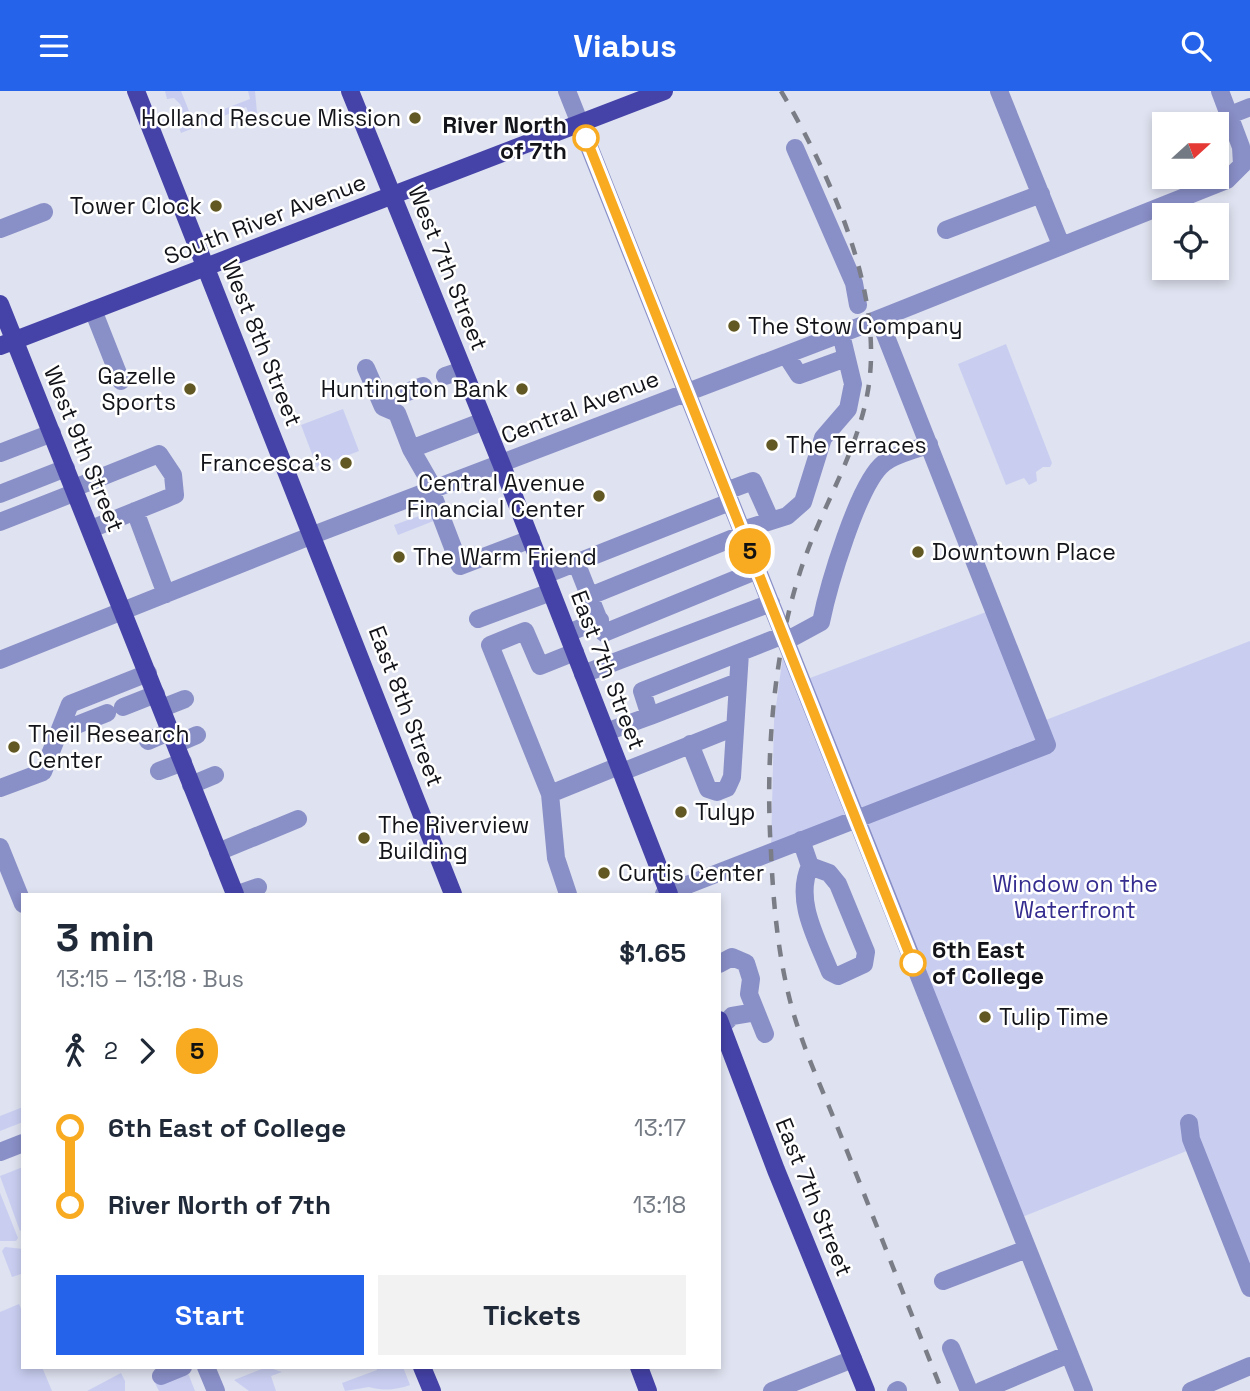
<!DOCTYPE html>
<html lang="en">
<head>
<meta charset="utf-8">
<style>
	body { margin:0; font-family:"Space Grotesk",sans-serif; background:#f2f2f3; color:#1f2937; height:100vh; display:flex; flex-direction:column; font-size:26px; white-space:nowrap }
	* { box-sizing:border-box; margin:0 }
	p { font-size:23px; color:#747a83 }
	.icon { flex:none; width:38px; height:38px; fill:none; stroke:currentColor; stroke-width:2; stroke-linecap:round; stroke-linejoin:round }
	.map { position:relative; flex:1; overflow:hidden }
	.drawer { position:absolute; left:21px; top:802px; width:700px; height:476px; display:flex; flex-direction:column; background:#fff; border-radius:0px; box-shadow:0 4px 10px #0003 }
	.drawer>* { flex:none }
	.badge { padding:0 14px; border-radius:23px; font-size:24px; line-height:46px }
	.needle { width:46px; rotate:69deg }
	.tools { position:absolute; left:1152px; top:21px; display:grid; gap:14px }
	.tools a { display:grid; place-items:center; width:77px; height:77px; border-radius:0px; background:#fff; box-shadow:0 4px 10px #0003; font-size:35px }
	.map>.badge { position:absolute; translate:-50% -50%; box-shadow:0 0 0 4px #fff }
	.legs { display:flex; align-items:center; gap:10px; height:77px; padding:0 35px; font-size:23px }
	.legs p { margin-inline-start:auto }
	.headline { display:flex; align-items:center; justify-content:space-between; height:119px; padding:0 35px }
	h1 { font-size:38px; font-weight:700; line-height:52px }
	.cta { display:flex; gap:14px; margin-top:auto; padding:14px 35px }
	.cta a { flex:1; height:80px; border-radius:0px; background:#2563eb; color:#fff; font-size:28px; font-weight:700; line-height:80px; text-align:center }
	.cta a+a { background:#f2f2f3; color:#1f2937 }
	ul { padding:0 35px; list-style:none }
	li { display:flex; align-items:center; gap:24px; height:77px; font-size:26px }
	li i { display:grid; place-items:center; width:10px; height:100%; margin:0 9px; background:currentColor }
	li i::after { content:''; width:18px; height:18px; margin:-9px; border:5px solid; border-radius:50%; background:#fff }
	li p { margin-inline-start:auto }
	li:first-child i { background:linear-gradient(#0000 50%,currentColor 0) }
	li:last-child i { background:linear-gradient(currentColor 50%,#0000 0) }
	header { display:flex; justify-content:space-between; align-items:center; height:91px; padding:0 35px; background:#2563eb; color:#fff; font-size:32px; font-weight:700 }
	.map>svg:first-child { display:block }
	.green { fill:#c9cef1 }
	.lines { fill:none; stroke-linecap:round; stroke-linejoin:round }
	.minor { stroke:#898fc7; stroke-width:18 }
	.major { stroke:#4543a8; stroke-width:18 }
	.rail { stroke:#7b7d86; stroke-width:4.5; stroke-dasharray:12 12; stroke-linecap:butt }
	.line-1-casing { stroke:#fff; stroke-width:16 }
	.line-1 { stroke:#f8ab21; stroke-width:10 }
	.poi-dot { fill:#615824; stroke:#fff; stroke-width:2.5 }
	.stop-1-dot { fill:#fff; stroke:#f8ab21; stroke-width:3.5 }
	.labels { text-anchor:middle; stroke-width:5; stroke-linejoin:round; paint-order:stroke }
	.poi-label { font-size:23px; fill:#131419; stroke:#fff; text-anchor:start }
	.stop-label { font-size:23px; font-weight:bold; fill:#131419; stroke:#fff; text-anchor:end }
	.street-label { font-size:23px; fill:#131419; stroke:#fff }
	.park-label { font-size:23px; fill:#342c8f; stroke:#fff }
</style>
</head>
<body>
<header><svg class="icon" aria-label="menu" viewBox="0 0 24 24"><path d="M4 6h16M4 12h16M4 18h16"/></svg>Viabus<svg class="icon" aria-label="search" viewBox="0 0 24 24"><circle cx="10" cy="10" r="6"/><path d="M15 15l6 6"/></svg></header>
<div class="map">
<svg width="1250" height="1300" viewBox="0 0 1250 1300">
	<rect width="100%" height="100%" fill="#dfe2f0"/>
	<path class="green" d="M165,0H181L193,30L250,8L248,0H255L257,22L251,27L246,16L181,42L177,31L182,25L181,14L174,7L167,8Z
		M1006,253L1052,372L1050,376H1043L1036,381L1037,390L1029,394L1024,387L1006,394L958,273Z
		M343,318L359,360L317,376L301,334Z
		M433,420L436,429L398,444L394,434Z
		M994,518L1038,632L1250,550V1197L1194,1057L1015,1129L802,590Z
		M785,549L853,727L771,761L774,630Z
		M23,1016V1031L0,1040V1025Z
		M23,1076V1138L20,1140L0,1085Z
		M0,1102L18,1147L16,1150H0Z
		M5,1156L23,1158L21,1183L12,1186L2,1160Z
		M19,1213L23,1223V1276H42L52,1300H0V1221Z
		M267,1276L282,1281L271,1285L276,1300H249L234,1289Z
		M376,1276H403L410,1294C397,1299 381,1300 369,1296L345,1300L342,1292L377,1279Z
		M186,1277L195,1300H159L154,1290Z
		M121,1282L125,1290V1300H87Z"/>
	<g class="lines">
		<path class="minor" d="M567,0L1084,1300
			M999,0L1061,154
			M1230,24L1250,16
			M795,57L854,192L858,214
			M0,138L44,121
			M946,139L1041,103
			M93,219L121,290
			M786,264L799,284L846,267
			M366,277L383,316L397,322L411,358
			M445,285L463,279
			M381,311L423,295
			M0,362L52,342
			M74,397L159,363L173,384L175,404L91,438
			M434,398L411,358L484,330
			M431,399L460,475L531,448
			M726,400L753,390L770,428
			M0,403L66,377
			M135,420L166,503
			M0,431L76,401
			M742,439L787,425L803,411L823,347L848,318L853,293L841,243
			M576,471L604,542L758,479
			M545,484L730,411
			M590,505L743,443
			M478,528L551,501
			M568,542L600,529
			M786,550L821,531C828,497 858,392 884,372C895,363 916,359 929,353
			M575,561L540,575L525,540L490,554L550,703L619,675
			M0,569L313,444L861,235L1227,89L1242,74L1241,56L1220,0
			M583,583L771,512
			M738,591L650,625L642,600L784,544
			M123,616L156,603
			M162,617L185,608
			M59,641L107,622
			M606,641L650,625
			M148,650L171,640
			M176,653L197,644
			M690,653L708,698L717,701L727,697L732,686L740,562
			M159,680L183,671
			M622,681L735,636
			M191,694L215,684
			M0,697L43,681L70,613L148,582
			M550,703L556,767L568,803
			M801,749L810,775L829,782L838,793L866,861L864,873L838,885L830,881C817,848 794,809 810,775
			M0,756L23,813
			M218,761L298,728
			M238,803L258,796
			M664,803L1047,654L879,228
			M719,873L732,866L746,872L751,888L749,903L765,943
			M722,935L732,925L756,921
			M1189,1032L1191,1048L1250,1197
			M0,1061L23,1052
			M943,1190L1027,1158
			M951,1257L969,1300
			M206,1276L216,1300
			M161,1285L183,1276
			M772,1300L853,1268
			M896,1300L898,1299
			M981,1300L1069,1263
			M1191,1300L1250,1275"/>
		<path class="major" d="M136,0L453,803
			M350,0L501,372L669,803
			M0,213L235,803
			M0,255L664,0
			M719,929L776,1079L866,1300
			M422,1276L432,1300
			M639,1276L648,1300"/>
		<path class="rail" d="M781,0C828,80 879,190 870,284C864,348 828,404 806,464C773,552 765,668 771,761C773,807 777,853 787,897C798,948 822,997 841,1045C875,1130 908,1215 942,1300"/>
	</g>
	<g class="lines">
		<g class="line-1-casing">
			<path id="line-1" d="M586,47L913,872"/>
		</g>
		<use href="#line-1" class="line-1"/>
	</g>
	<g class="poi-dot">
		<circle cx="415" cy="27" r="7"/>
		<circle cx="216" cy="115" r="7"/>
		<circle cx="734" cy="235" r="7"/>
		<circle cx="190" cy="298" r="7"/>
		<circle cx="522" cy="298" r="7"/>
		<circle cx="772" cy="354" r="7"/>
		<circle cx="346" cy="372" r="7"/>
		<circle cx="599" cy="405" r="7"/>
		<circle cx="918" cy="461" r="7"/>
		<circle cx="399" cy="466" r="7"/>
		<circle cx="14" cy="656" r="7"/>
		<circle cx="681" cy="721" r="7"/>
		<circle cx="364" cy="747" r="7"/>
		<circle cx="604" cy="782" r="7"/>
		<circle cx="985" cy="926" r="7"/>
	</g>
	<g class="stop-1-dot">
		<circle cx="586" cy="47" r="12"/>
		<circle cx="913" cy="872" r="12"/>
	</g>
	<g class="labels">
		<g class="poi-label">
			<text x="401" y="35" text-anchor="end">Holland Rescue Mission</text>
			<text x="202" y="123" text-anchor="end">Tower Clock</text>
			<text x="748" y="243">The Stow Company</text>
			<text x="176" y="293" text-anchor="end">Gazelle<tspan x="176" dy="26">Sports</tspan></text>
			<text x="508" y="306" text-anchor="end">Huntington Bank</text>
			<text x="786" y="362">The Terraces</text>
			<text x="332" y="380" text-anchor="end">Francesca's</text>
			<text x="585" y="400" text-anchor="end">Central Avenue<tspan x="585" dy="26">Financial Center</tspan></text>
			<text x="932" y="469">Downtown Place</text>
			<text x="413" y="474">The Warm Friend</text>
			<text x="28" y="651">Theil Research<tspan x="28" dy="26">Center</tspan></text>
			<text x="695" y="729">Tulyp</text>
			<text x="378" y="742">The Riverview<tspan x="378" dy="26">Building</tspan></text>
			<text x="618" y="790">Curtis Center</text>
			<text x="999" y="934">Tulip Time</text>
		</g>
		<g class="stop-label">
			<text x="567" y="42">River North<tspan x="567" dy="26">of 7th</tspan></text>
			<text x="932" y="867" text-anchor="start">6th East<tspan x="932" dy="26">of College</tspan></text>
		</g>
		<g class="street-label">
			<text transform="translate(265 128) rotate(-21)" y="8">South River Avenue</text>
			<text transform="translate(448 177) rotate(68)" y="8">West 7th Street</text>
			<text transform="translate(262 252) rotate(68)" y="8">West 8th Street</text>
			<text transform="translate(580 316) rotate(-21)" y="8">Central Avenue</text>
			<text transform="translate(84 358) rotate(68)" y="8">West 9th Street</text>
			<text transform="translate(608 579) rotate(69)" y="8">East 7th Street</text>
			<text transform="translate(406 615) rotate(69)" y="8">East 8th Street</text>
			<text transform="translate(814 1106) rotate(68)" y="8">East 7th Street</text>
		</g>
		<g class="park-label">
			<text x="1075" y="801">Window on the<tspan x="1075" dy="26">Waterfront</tspan></text>
		</g>
	</g>
</svg>
<div class="tools">
<a><svg class="needle" viewBox="-14 -14 28 28"><path d="M0-13l5 13h-10z" fill="#e53935"/><path d="M0 13l5-13h-10z" fill="#747a83"/></svg></a>
<a><svg class="icon" aria-label="locate" viewBox="0 0 24 24"><circle cx="12" cy="12" r="6"/><path d="M12 2v4M12 18v4M2 12h4M18 12h4"/></svg></a>
</div>
<b class="badge" style="left:750px;top:460px;background:#f8ab21;color:#111">5</b>
<section class="drawer">
<div class="headline"><div><h1>3 min</h1><p>13:15 – 13:18 · Bus</p></div><b>$1.65</b></div>
<div class="legs"><svg class="icon" aria-label="walk" viewBox="0 0 24 24"><circle cx="13" cy="4" r="2"/><path d="M13 8l-2 6 4 7M11 14l-3 7M7 12l3-4h3l4 4"/></svg>2<svg class="icon" aria-label="forward" viewBox="0 0 24 24"><path d="M9 5l7 7-7 7"/></svg><b class="badge" style="background:#f8ab21;color:#111">5</b></div>
<ul>
<li><i style="color:#f8ab21"></i><b>6th East of College</b><p>13:17</p></li>
<li><i style="color:#f8ab21"></i><b>River North of 7th</b><p>13:18</p></li>
</ul>
<div class="cta"><a>Start</a><a>Tickets</a></div>
</section>
</div>
</body>
</html>
